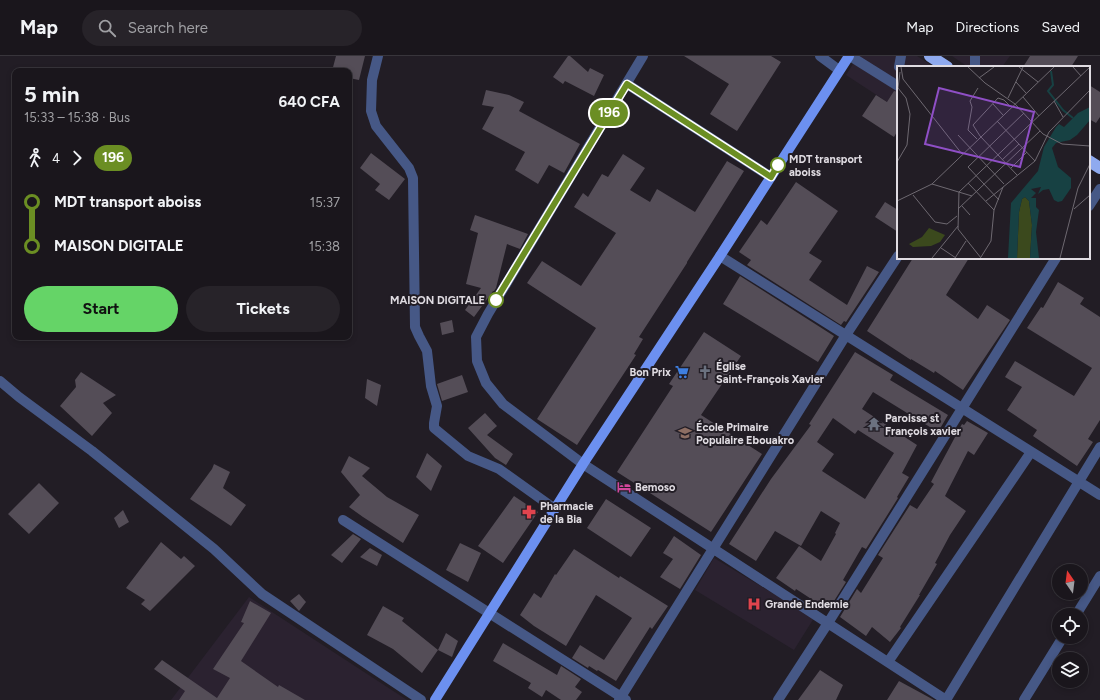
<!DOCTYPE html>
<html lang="en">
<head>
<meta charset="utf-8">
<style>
	body { margin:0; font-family:Figtree,sans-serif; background:#272329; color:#f1f3f6; height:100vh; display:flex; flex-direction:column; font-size:15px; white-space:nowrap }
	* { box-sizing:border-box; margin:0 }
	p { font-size:13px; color:#9f9fa3 }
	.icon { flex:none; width:22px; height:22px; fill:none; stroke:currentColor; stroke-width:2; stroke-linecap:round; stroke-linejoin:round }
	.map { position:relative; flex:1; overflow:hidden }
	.side { position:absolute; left:12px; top:12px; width:340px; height:272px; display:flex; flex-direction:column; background:#1a161c; border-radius:8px; box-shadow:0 2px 6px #0003,0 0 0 1px #38353b }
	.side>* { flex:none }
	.badge { padding:0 8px; border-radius:13px; font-size:14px; line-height:26px }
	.needle { width:26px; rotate:346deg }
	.controls { position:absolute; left:1052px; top:508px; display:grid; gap:8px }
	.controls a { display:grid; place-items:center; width:36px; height:36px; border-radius:50%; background:#1a161c; box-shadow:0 2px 6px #0003,0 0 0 1px #38353b; font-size:20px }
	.map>.badge { position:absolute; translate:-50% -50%; box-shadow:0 0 0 2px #fff }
	.legs { display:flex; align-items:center; gap:6px; height:44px; padding:0 12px; font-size:13px }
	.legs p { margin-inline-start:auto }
	.summary { display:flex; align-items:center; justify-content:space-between; height:68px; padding:0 12px }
	h1 { font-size:22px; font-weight:700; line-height:30px }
	.cta { display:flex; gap:8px; margin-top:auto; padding:8px 12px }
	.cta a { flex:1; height:46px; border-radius:24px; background:#65d467; color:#111; font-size:16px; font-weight:700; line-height:46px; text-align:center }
	.cta a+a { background:#272329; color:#f1f3f6 }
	ul { padding:0 12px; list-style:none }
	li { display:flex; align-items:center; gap:14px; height:44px; font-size:15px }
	li i { display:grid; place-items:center; width:6px; height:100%; margin:0 5px; background:currentColor }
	li i::after { content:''; width:10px; height:10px; margin:-5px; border:3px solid; border-radius:50%; background:#1a161c }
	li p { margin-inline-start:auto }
	li:first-child i { background:linear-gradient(#0000 50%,currentColor 0) }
	li:last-child i { background:linear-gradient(currentColor 50%,#0000 0) }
	header { display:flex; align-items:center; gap:24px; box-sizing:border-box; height:56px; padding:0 20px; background:#1a161c; border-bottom:1px solid #38353b }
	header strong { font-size:19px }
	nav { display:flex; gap:22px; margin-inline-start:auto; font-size:14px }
	.search { width:280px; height:36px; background:#272329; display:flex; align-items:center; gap:10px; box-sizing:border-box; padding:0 14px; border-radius:22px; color:#9f9fa3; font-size:15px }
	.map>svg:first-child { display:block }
	.built { fill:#2b2230 }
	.building { fill:#544d57; fill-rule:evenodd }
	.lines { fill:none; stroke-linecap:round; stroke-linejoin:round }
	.minor { stroke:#465886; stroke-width:10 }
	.major { stroke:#6c90f0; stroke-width:10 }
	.highway { stroke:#8faaef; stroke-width:12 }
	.line-1-casing { stroke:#fff; stroke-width:9 }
	.line-1 { stroke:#6b8e23; stroke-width:6 }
	.stop-1-dot { fill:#fff; stroke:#6b8e23; stroke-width:2 }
	.labels { text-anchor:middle; stroke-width:4; stroke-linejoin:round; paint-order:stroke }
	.stop-label { font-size:11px; font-weight:bold; fill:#e0dce2; stroke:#221d25; text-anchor:start }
	.poi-label { font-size:11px; font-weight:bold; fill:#e0dce2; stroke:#221d25; text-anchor:start }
	.inset-river { fill:none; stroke:#174143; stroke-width:2 }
	.inset-road { fill:none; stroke:#6e6971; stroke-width:1 }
	.view { fill:#8f4fc6; fill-opacity:0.15; stroke:#8f4fc6; stroke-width:2 }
	.inset-edge { fill:none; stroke:#e0dce2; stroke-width:2 }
</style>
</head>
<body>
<header>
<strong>Map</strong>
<div class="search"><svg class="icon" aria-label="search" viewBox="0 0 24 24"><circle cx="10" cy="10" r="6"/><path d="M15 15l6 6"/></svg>Search here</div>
<nav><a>Map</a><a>Directions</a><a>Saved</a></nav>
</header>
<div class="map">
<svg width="1100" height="644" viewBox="0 0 1100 644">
	<rect width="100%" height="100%" fill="#221d25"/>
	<path class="built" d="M858,0H917L934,11H898V53L846,19Z
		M952,0H1010L1002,11H968Z
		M714,502L814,562L794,594L695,534Z
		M249,541L407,644H171Z"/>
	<path class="building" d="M336,0H365L359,24L349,22V15H332Z
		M568,0H570L588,16L590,12L604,19L594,40L565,25L563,28L553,21Z
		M684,0H771L781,6L737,75L710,58L729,28Z
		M1030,0H1078L1071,11H1023Z
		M1089,29L1100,36V61L1096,67L1089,63Z
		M486,34L509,39L524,46L519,55L580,88L564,117L549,109L538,128L515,114L525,96L482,73L494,51L482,49Z
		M894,35L898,36V74L894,81L862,60L876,39L887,46Z
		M371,97L405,123L389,144L375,134L380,128L360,112Z
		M623,98L645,112L630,134L650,146L657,133L695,156L727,105L744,115L687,206V207L639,281L643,283L634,298L636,299L577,389L537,363L596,272L527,227L542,205L581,230L616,177L574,151L583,137L588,141L602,118L608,121Z
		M796,126L838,155L809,197L822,205L809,224L847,249L867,210L879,216L846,266L844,265L841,269L747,209L751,204L739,196L761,164L767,169Z
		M885,146L898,154V176L875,161Z
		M475,159L528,178L520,193L507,188L496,232L494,235H493L474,261L465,254L481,232L466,228L478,177L470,174Z
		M913,202H969L946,239L978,263L987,249L1010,264L963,334L935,315L934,317L911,303V304L867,275Z
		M740,220L834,280L818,306L723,248Z
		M1058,226L1084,242L1080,248L1100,261V364L1088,383L1093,386L1077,410L1033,380L1037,374L1007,354L1022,331L1005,321L1015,305L1074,340L1092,312L1027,272L1041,251L1043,252Z
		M452,264L454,276L442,279L440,267Z
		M704,276L741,300L701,359L762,398L711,476L617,416L673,330L669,328Z
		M855,296L893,319L890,324L948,359L938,376L873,336L862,353L917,389L902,417L909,421L897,441L898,442L866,493L862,491L843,524L846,526L829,553L826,551L825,552L796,533L795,535L776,522L799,490L821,505L836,478L835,477L840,467L821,455L801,490L775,475L756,505L729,488L771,423L811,369L809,368ZM833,362L855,378L858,374L894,397L865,443L822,415L834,398L817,386Z
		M81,316L116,339L103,347L112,357L92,380L60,350L76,331L75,324Z
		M462,319L468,336L442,345L437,328Z
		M367,323L381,329L377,350L365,342Z
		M485,357L497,370L487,379L513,398L506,409L495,402L468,372Z
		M967,365L988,377L974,399L968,395L945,440L966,455L950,479L935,507L937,508L919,539H920L900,571L901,572L890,586L872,571L866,580L840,561L857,533L861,537L883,502L878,499L910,449L917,453L934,428L931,426L962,368L964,369Z
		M427,397L442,410L431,435L416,421Z
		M349,400L370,412L362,420L387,441L419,459L403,487L363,461L349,451L360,439L341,416Z
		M214,408L230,416L223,432L246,449L231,470L190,443L212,413Z
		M39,427L59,447L29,478L8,458Z
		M514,440L538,456L503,507L478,490Z
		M606,443L651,472L631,501L587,472Z
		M123,454L129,466L119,472L114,462Z
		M353,478L361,483L342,507L331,499Z
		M674,480L701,499L680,533L660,521L673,503L663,497Z
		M161,486L181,503L184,500L195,510L150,555L141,548L145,544L126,532Z
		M460,487L481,497L468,526L446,514Z
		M370,492L382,499L377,510L360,501Z
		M574,493L619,522L620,520L668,550L652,573L650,571L616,625L598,614L597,615L589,610L588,612L572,602L580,589L604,604L632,562L596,539L566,590L534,570L520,559L534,537L541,542L555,518L556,519Z
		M299,538L306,546L299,555L290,545Z
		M250,545L271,557L241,605L278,631L279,629L305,644H179L185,635L154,613L162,604L217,642L230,622L213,613L244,567L241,566Z
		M383,550L404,562L402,565L438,594L422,617L393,593L367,579Z
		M446,577L458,585L452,601L438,594Z
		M503,587L557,619L561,610L581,623L575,631L582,636L576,644H561L546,634L542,641L528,632L531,627L493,605Z
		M820,614L843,629L836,644H798Z
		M899,625L934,644H887Z"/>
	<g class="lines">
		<path class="minor" d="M378,0L372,24L371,55L376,70L409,112L413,122L415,271L419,280L427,295L431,330L437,350L434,367V372L468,400L499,413L555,453
			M643,0L488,258L476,281L477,305L486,327L503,348L583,408L946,644L1100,391
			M820,0L839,14
			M850,0L898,30
			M899,11L901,0
			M975,11V0
			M627,28L771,121
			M1089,150L1100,133
			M720,200L1100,439
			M0,325L19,341L92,395L214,493L262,538L421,644
			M343,464L626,644
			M1076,559L1100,520
			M888,606L1031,396
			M619,644L846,279L898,200
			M778,644L828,567L1056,202
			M1024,644L1063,581"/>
		<path class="major" d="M435,644L583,408L720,200L849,0"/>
		<path class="highway" d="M930,0L947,11
			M1089,105L1100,112"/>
	</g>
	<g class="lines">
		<g class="line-1-casing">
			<path id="line-1" d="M496,244L627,28L771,121L778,109"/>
		</g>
		<use href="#line-1" class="line-1"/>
	</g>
	<defs>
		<g id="supermarket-bare" transform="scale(1.08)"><path d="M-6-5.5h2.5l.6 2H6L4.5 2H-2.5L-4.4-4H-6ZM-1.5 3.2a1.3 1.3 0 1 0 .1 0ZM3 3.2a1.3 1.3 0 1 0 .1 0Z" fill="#3f7fe0" stroke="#221d25" stroke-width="2.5" paint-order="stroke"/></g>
		<g id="church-bare" transform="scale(1.08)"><path d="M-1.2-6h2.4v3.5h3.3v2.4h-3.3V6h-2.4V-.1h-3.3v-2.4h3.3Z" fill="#6b7280" stroke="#221d25" stroke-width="2.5" paint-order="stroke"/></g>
		<g id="temple-bare" transform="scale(1.08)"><path d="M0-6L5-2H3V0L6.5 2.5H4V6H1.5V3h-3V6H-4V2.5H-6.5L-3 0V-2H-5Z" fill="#6b7280" stroke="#221d25" stroke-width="2.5" paint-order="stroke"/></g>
		<g id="school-bare" transform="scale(1.08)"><path d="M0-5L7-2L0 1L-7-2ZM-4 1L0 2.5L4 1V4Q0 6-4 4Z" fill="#8d6e63" stroke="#221d25" stroke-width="2.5" paint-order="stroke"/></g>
		<g id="hotel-bare" transform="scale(1.08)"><path d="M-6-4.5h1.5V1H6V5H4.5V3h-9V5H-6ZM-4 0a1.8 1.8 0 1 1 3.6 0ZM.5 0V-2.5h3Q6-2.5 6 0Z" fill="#d1479c" stroke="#221d25" stroke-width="2.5" paint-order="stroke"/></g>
		<g id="pharmacy-bare" transform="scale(1.08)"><path d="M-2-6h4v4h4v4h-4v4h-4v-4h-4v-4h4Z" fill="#e0444e" stroke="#221d25" stroke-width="2.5" paint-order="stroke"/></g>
		<g id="hospital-bare" transform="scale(1.08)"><path d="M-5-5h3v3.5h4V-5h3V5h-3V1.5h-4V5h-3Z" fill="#e0444e" stroke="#221d25" stroke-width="2.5" paint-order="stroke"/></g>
	</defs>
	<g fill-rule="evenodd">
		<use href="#supermarket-bare" x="682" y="316"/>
		<use href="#church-bare" x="705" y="316"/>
		<use href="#temple-bare" x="874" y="368"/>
		<use href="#school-bare" x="685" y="377"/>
		<use href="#hotel-bare" x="624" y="431"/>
		<use href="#pharmacy-bare" x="529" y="456"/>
		<use href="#hospital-bare" x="754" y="548"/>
	</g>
	<g class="stop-1-dot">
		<circle cx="778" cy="109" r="7"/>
		<circle cx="496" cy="244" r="7"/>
	</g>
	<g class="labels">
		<g class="stop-label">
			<text x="789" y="107">MDT transport<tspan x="789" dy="13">aboiss</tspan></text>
			<text x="485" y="248" text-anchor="end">MAISON DIGITALE</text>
		</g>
		<g class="poi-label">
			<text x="716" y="314">Église<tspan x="716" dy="13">Saint-François Xavier</tspan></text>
			<text x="671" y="320" text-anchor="end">Bon Prix</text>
			<text x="885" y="366">Paroisse st<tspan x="885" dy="13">François xavier</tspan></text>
			<text x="696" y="375">École Primaire<tspan x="696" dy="13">Populaire Ebouakro</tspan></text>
			<text x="635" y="435">Bemoso</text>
			<text x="540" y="454">Pharmacie<tspan x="540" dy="13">de la Bia</tspan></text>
			<text x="765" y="552">Grande Endemie</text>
		</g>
	</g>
	<g transform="translate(897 10)">
		<rect width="193" height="193" fill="#221d25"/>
		<path d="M128,131L132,135L135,159L133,192H120L122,146L125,133ZM32,162L48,169L43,176L34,180L16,181L12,178L25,171Z" fill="#3b491d"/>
		<path d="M193,41V54L180,69L173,74L159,77L155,82L161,101L174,112V122L165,135L161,136L157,134L152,123L146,124L141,128L144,121L134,123L139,127L134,132H139V141L142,144L139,166L142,192H133L135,159L132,135L128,131L125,133L122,146L120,192H111L114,137L141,105L147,81L159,61L162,58L167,61L181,47Z" fill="#174143"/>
		<path class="inset-river" d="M154,5L156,19L151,25L166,44L176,52"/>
		<path class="inset-road" d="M4,1L6,13L65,88M71,1L88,17L118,38L146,68L165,78L193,80M122,1L141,16M176,1L184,10M82,12L97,1M119,16L129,27M126,31L142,50M111,32L126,1M157,35L166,51M96,38L106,49M114,41L107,34L101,32L76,59L83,70L120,109M100,55L138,95M61,69L107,118M80,73L71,64L75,41L73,35L81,22M105,94L122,78M0,96L10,79L13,48L9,32L1,22L3,6M114,102L130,86M71,117L97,144M35,118L75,130M16,129L38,156L50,158L60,150M102,134L71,101L127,47M0,135L35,118L157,1M89,135L138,95L152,66L193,24M65,140L73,149M61,143L143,65M177,143L193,129M44,182L59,192M84,191L94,175L97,144L106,121M35,192L61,160M58,192L69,175M84,192L61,163L62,126L193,1M163,192L181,122L193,98"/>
		<path class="view" d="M42,22L137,46L123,101L28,78Z"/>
		<rect width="193" height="193" class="inset-edge"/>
	</g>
</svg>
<div class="controls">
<a><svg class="needle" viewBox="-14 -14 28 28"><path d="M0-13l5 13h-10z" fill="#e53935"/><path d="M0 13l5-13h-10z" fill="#9f9fa3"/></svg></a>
<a><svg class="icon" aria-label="locate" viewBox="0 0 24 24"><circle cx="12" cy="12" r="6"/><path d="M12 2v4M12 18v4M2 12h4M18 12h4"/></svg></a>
<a><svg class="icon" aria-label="layers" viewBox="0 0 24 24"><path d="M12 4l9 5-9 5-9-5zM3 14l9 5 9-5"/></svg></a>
</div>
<b class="badge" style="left:609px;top:57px;background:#6b8e23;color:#fff">196</b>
<section class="side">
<div class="summary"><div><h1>5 min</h1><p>15:33 – 15:38 · Bus</p></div><b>640 CFA</b></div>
<div class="legs"><svg class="icon" aria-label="walk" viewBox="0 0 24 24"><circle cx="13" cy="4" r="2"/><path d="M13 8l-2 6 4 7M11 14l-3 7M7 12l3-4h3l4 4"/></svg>4<svg class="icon" aria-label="forward" viewBox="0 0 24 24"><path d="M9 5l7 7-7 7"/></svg><b class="badge" style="background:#6b8e23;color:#fff">196</b></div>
<ul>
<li><i style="color:#6b8e23"></i><b>MDT transport aboiss</b><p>15:37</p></li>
<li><i style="color:#6b8e23"></i><b>MAISON DIGITALE</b><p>15:38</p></li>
</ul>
<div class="cta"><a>Start</a><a>Tickets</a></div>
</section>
</div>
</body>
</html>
